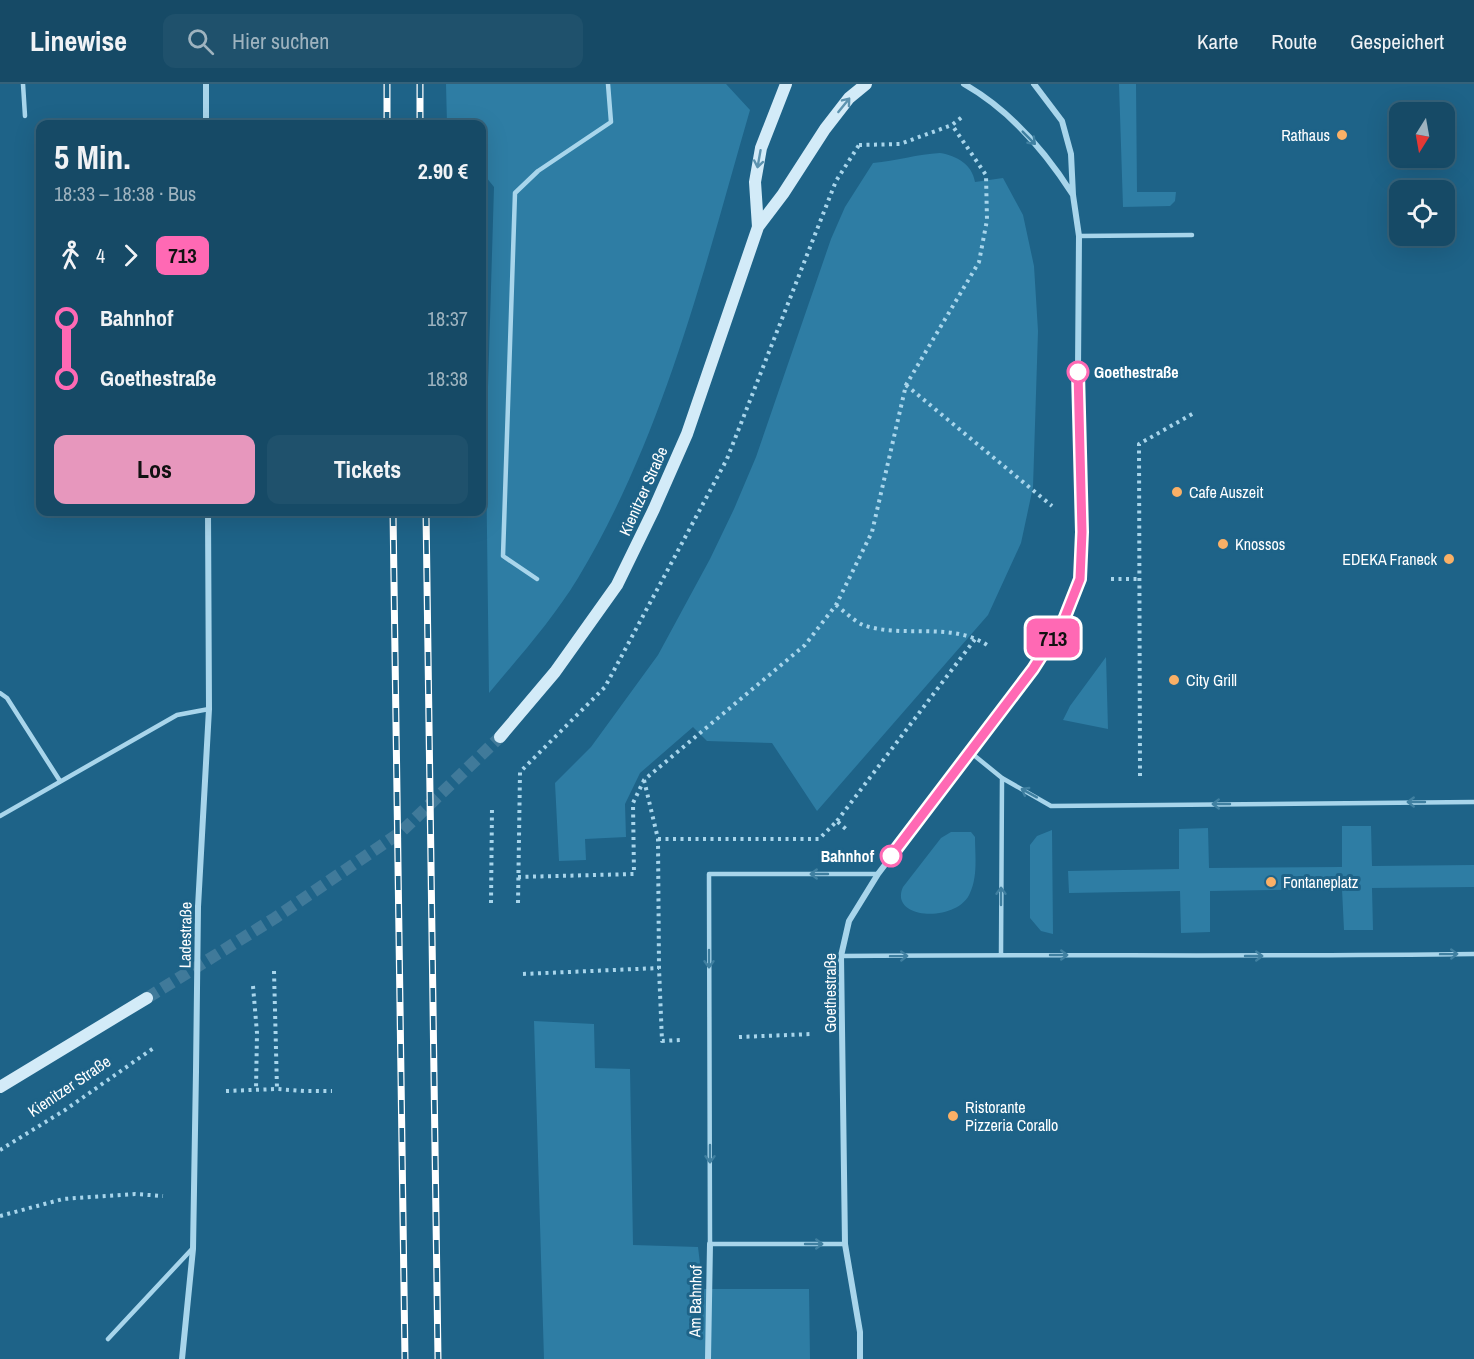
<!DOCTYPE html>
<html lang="de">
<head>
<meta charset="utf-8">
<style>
	body { margin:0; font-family:"Archivo Narrow",sans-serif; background:#1f516c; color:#f1f3f6; height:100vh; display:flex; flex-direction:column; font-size:22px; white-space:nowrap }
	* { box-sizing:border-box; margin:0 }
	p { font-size:20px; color:#9eb3bf }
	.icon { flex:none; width:33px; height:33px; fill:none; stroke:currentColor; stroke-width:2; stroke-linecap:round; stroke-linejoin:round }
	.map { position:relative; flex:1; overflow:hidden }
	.side { position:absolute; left:36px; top:36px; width:450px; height:396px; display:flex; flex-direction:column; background:#164a66; border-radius:12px; box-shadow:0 6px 24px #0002,0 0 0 2px #35627a }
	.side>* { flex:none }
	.badge { padding:0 12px; border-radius:9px; font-size:21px; line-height:39px }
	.needle { width:39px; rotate:191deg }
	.controls { position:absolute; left:1389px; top:18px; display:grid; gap:12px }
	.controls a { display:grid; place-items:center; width:66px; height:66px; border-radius:12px; background:#164a66; box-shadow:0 6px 24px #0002,0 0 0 2px #35627a; font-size:30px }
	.map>.badge { position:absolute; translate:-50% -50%; box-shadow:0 0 0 3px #fff }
	.legs { display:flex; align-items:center; gap:9px; height:66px; padding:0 18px; font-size:20px }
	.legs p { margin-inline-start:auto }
	.summary { display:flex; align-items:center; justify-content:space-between; height:102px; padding:0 18px }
	h1 { font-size:33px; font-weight:700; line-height:45px }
	.primary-button { display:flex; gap:12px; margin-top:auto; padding:12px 18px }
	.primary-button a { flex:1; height:69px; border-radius:12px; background:#e797bd; color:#111; font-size:24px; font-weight:700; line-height:69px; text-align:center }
	.primary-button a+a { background:#1f516c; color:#f1f3f6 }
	ul { padding:0 18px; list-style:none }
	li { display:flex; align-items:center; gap:21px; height:60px; font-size:22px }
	li i { display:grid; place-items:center; width:9px; height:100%; margin:0 8px; background:currentColor }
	li i::after { content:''; width:15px; height:15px; margin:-8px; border:4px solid; border-radius:50%; background:#164a66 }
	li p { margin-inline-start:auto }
	li:first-child i { background:linear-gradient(#0000 50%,currentColor 0) }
	li:last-child i { background:linear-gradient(currentColor 50%,#0000 0) }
	header { display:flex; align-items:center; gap:36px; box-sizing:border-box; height:84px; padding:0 30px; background:#164a66; border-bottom:2px solid #35627a }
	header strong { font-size:28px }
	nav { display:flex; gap:33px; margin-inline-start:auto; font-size:21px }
	.search { width:420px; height:54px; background:#1f516c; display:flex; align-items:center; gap:15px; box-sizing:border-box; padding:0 21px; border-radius:12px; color:#9eb3bf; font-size:22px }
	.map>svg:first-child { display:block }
	.green { fill:#2e7da4 }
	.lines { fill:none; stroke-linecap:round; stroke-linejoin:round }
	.secondary-tunnel { stroke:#407a9a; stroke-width:12; stroke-dasharray:12 6; stroke-linecap:butt }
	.path { stroke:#a8d5eb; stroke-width:4; stroke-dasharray:3 4.5; stroke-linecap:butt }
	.lane { stroke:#a8d5eb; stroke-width:4.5 }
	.street { stroke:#a8d5eb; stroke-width:6 }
	.secondary { stroke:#d3ebf8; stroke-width:12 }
	.rail-casing { stroke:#fff; stroke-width:7 }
	.rail { stroke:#1e6388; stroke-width:4.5; stroke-dasharray:14; stroke-linecap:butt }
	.street-bridge { stroke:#a8d5eb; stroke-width:6 }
	.oneway { stroke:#5d93af }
	.oneway2 { stroke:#4080a1 }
	.line-1-casing { stroke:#fff; stroke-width:14 }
	.line-1 { stroke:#ff69b4; stroke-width:9 }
	.poi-dot { fill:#fab066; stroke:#1e6388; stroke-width:2 }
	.stop-1-dot { fill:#fff; stroke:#ff69b4; stroke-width:3 }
	.labels { text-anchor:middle; stroke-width:6; stroke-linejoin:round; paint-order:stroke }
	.poi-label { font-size:16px; fill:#fff; stroke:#1e6388; text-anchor:start }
	.stop-label { font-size:16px; font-weight:bold; fill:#fff; stroke:#1e6388; text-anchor:start }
	.street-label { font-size:16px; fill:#fff; stroke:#1e6388 }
</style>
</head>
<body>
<header>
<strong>Linewise</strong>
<div class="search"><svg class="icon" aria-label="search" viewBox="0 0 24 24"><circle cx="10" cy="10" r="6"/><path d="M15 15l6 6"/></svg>Hier suchen</div>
<nav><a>Karte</a><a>Route</a><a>Gespeichert</a></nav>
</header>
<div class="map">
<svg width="1474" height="1275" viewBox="0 0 1474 1275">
	<rect width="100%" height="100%" fill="#1e6388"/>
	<path class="green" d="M446,0H726L750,26C704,185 664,351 578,494C553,535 520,572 489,609L486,369L494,103L482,88V40H447Z
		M1119,0H1136L1137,108H1176L1175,117L1170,122L1123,123Z
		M940,69C957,72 972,80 975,98L1003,94L1023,131L1034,182L1038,247L1033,403L1021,459L988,531L817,727L772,659L707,657L693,643L640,689L625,720L626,753L585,755L586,776L559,777L555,699L591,663L658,571L710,475L734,425L756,373L831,155L845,123L873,79C896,77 918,70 940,69Z
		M1106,573L1108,645L1063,636L1070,622Z
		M1342,742H1371L1372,782L1474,781V803L1372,804L1373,846H1344L1342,805L1210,807V848L1181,849L1180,807L1069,809L1068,787L1179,785V745L1208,744L1209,784L1342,783Z
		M1052,746L1053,850L1041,847L1030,834V761L1037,752Z
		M951,748H971L975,753C975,771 978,792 970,809C958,839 888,836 903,803L941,754Z
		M534,937L594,940L595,984L630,985L633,1161L698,1163L703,1205H809L810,1275H544Z"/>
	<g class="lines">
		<path class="secondary-tunnel" d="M147,914L275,834L401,748L500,653"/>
		<path class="path" d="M859,61L900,60L952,41L962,33
			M906,301L1052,422
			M1111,495H1139
			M836,521C844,527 854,537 863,541C903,555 950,537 987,561
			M1140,692L1139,360L1194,329
			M644,696L658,755L659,884L662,957L680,956
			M837,737L976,554
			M658,755H819L837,737L847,746
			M518,793L634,790L633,719L644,696L805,561L836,521L872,448L906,301L979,178L987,136L986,91L952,41
			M491,819L492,724
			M518,819L520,688L605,603L727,375L836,97L859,61
			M274,887L277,1005
			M523,890L659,884
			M253,902L257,949L256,1006
			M739,953L812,950
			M226,1007L277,1005L304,1007H332
			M0,1066L65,1026L155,963
			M0,1132L63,1115L135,1110L163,1112"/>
		<path class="lane" d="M23,0L25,32
			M1079,152L1192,151
			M537,495L503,472L515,109L538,87L611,38L608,0
			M0,609L7,614L60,697
			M970,668L1002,694L1051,722L1474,718
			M0,732L177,631L209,625
			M1001,870L1002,694
			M841,872C1052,870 1263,873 1474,870
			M845,1160H710L709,790H878
			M108,1255L192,1165"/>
		<path class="street" d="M206,0V40
			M964,0C1010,26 1045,67 1073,111
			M198,823L209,625L208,428
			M182,1275L193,1165L196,987
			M708,1275L710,1160
			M860,1275V1248L845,1160L841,872L849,837L878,790L1033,585L1063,538L1080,495L1082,448L1078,287L1079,152L1073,111L1071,70L1062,37L1034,0"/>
		<path class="secondary" d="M758,143L755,98L761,64L786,0
			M500,653L555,588L617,501L654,425L687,350L758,143L783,110L825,45L849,14L866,0
			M0,1003L147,914"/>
		<g class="rail-casing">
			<path id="rail" d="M387,0V40
				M420,0V40
				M393,428L405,1275
				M426,428L438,1275"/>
		</g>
		<use href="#rail" class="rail"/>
		<path class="street-bridge" d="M196,987L198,823"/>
	</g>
	<defs><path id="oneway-shaft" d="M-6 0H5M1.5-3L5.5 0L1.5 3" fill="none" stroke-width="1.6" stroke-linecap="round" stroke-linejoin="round" transform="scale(1.5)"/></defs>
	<g class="oneway">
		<use href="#oneway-shaft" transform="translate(844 21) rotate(-51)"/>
		<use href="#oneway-shaft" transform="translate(759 75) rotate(100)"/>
	</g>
	<g class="oneway2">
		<use href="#oneway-shaft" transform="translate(1029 54) rotate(45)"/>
		<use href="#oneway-shaft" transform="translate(1029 709) rotate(-151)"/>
		<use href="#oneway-shaft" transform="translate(1416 718) rotate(180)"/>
		<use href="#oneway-shaft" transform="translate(1221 720) rotate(180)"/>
		<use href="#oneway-shaft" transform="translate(819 790) rotate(180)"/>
		<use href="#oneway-shaft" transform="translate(1001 812) rotate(-90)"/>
		<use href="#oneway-shaft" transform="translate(1449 870) rotate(-1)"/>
		<use href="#oneway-shaft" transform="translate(1059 871)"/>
		<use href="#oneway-shaft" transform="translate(899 872) rotate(-1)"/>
		<use href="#oneway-shaft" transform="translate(1254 872)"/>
		<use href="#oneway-shaft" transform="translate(709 875) rotate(90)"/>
		<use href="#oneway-shaft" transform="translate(710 1070) rotate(90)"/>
		<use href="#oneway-shaft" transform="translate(814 1160)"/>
	</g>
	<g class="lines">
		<g class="line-1-casing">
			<path id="line-1" d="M891,772L1033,585L1063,538L1080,495L1082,448L1078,288"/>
		</g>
		<use href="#line-1" class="line-1"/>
	</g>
	<g class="poi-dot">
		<circle cx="1342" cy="51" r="6"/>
		<circle cx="1177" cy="408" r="6"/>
		<circle cx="1223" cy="460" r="6"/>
		<circle cx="1449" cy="475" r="6"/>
		<circle cx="1174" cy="596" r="6"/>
		<circle cx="1271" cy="798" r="6"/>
		<circle cx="953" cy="1032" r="6"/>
	</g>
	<g class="stop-1-dot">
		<circle cx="1078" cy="288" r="10"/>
		<circle cx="891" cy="772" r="10"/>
	</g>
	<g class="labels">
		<g class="poi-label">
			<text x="1330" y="57" text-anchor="end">Rathaus</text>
			<text x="1189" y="414">Cafe Auszeit</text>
			<text x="1235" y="466">Knossos</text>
			<text x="1437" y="481" text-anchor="end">EDEKA Franeck</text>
			<text x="1186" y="602">City Grill</text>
			<text x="1283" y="804">Fontaneplatz</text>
			<text x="965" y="1029">Ristorante<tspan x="965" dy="18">Pizzeria Corallo</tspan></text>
		</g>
		<g class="stop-label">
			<text x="1094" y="294">Goethestraße</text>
			<text x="874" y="778" text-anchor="end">Bahnhof</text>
		</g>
		<g class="street-label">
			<text transform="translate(643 407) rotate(-66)" y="6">Kienitzer Straße</text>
			<text transform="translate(185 851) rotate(-89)" y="6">Ladestraße</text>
			<text transform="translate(830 909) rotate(-90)" y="6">Goethestraße</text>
			<text transform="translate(69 1002) rotate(-34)" y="6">Kienitzer Straße</text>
			<text transform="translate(695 1217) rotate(-89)" y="6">Am Bahnhof</text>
		</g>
	</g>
</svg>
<div class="controls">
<a><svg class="needle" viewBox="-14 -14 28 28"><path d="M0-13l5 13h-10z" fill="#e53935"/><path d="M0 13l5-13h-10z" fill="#9eb3bf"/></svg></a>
<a><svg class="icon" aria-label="locate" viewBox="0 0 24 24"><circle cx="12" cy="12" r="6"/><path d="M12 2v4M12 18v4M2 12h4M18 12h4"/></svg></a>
</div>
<b class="badge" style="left:1053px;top:554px;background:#ff69b4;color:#111">713</b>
<section class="side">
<div class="summary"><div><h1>5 Min.</h1><p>18:33 – 18:38 · Bus</p></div><b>2.90 €</b></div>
<div class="legs"><svg class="icon" aria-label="walk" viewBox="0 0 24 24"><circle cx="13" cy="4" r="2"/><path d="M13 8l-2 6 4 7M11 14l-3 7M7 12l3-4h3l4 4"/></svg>4<svg class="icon" aria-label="forward" viewBox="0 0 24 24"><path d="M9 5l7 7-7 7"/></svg><b class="badge" style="background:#ff69b4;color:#111">713</b></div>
<ul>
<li><i style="color:#ff69b4"></i><b>Bahnhof</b><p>18:37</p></li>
<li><i style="color:#ff69b4"></i><b>Goethestraße</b><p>18:38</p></li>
</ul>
<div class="primary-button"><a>Los</a><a>Tickets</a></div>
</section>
</div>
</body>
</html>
